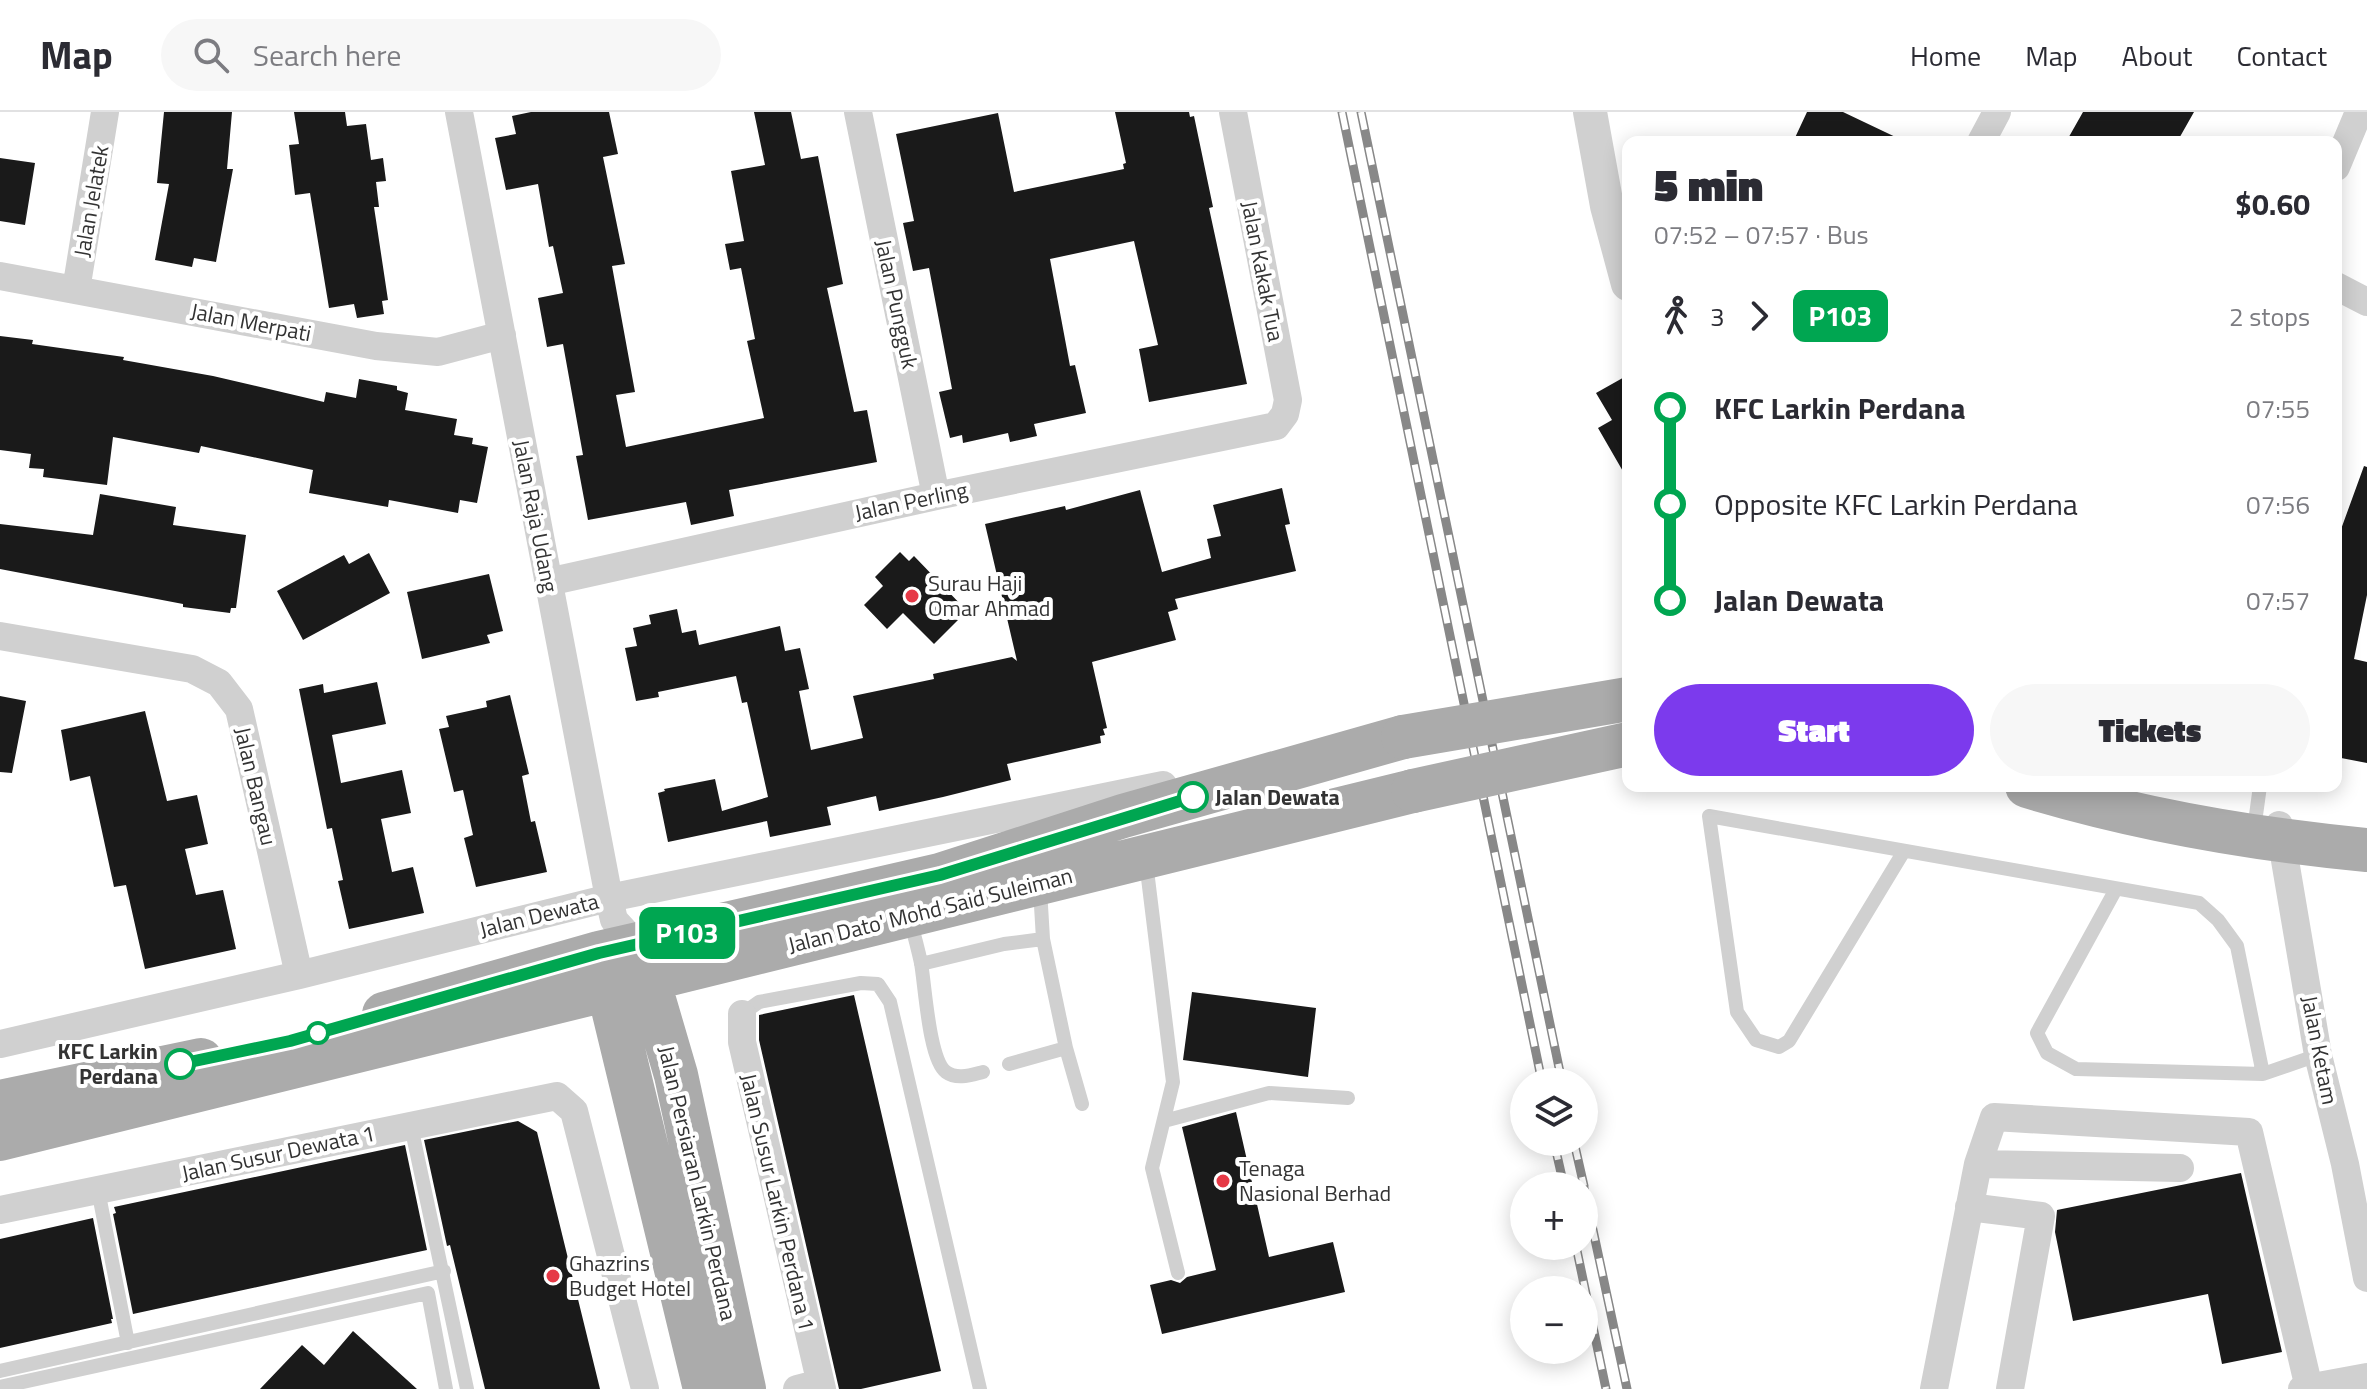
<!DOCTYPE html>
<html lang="en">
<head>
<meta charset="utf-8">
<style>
	body { margin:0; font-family:"Titillium Web",sans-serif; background:#f7f7f7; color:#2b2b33; height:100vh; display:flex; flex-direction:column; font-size:30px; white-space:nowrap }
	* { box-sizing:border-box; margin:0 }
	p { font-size:26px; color:#7c7c81 }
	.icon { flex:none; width:44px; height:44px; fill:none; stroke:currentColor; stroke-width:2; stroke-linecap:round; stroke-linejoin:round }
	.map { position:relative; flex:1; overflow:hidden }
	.side { position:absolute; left:1622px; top:24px; width:720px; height:656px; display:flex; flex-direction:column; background:#fff; border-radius:16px; box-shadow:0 4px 20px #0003 }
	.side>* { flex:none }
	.badge { padding:0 16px; border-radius:12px; font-size:28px; line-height:52px }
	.buttons { position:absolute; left:1510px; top:956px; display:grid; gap:16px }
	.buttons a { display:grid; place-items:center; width:88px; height:88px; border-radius:50%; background:#fff; box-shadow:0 4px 20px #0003; font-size:40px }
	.map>.badge { position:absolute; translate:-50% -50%; box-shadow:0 0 0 4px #fff }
	.legs { display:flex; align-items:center; gap:12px; height:88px; padding:0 32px; font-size:26px }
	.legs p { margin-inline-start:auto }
	.headline { display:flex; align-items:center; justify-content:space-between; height:136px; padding:0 32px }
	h1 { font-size:44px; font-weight:800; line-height:60px }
	.cta { display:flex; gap:16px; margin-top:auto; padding:16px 32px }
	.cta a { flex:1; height:92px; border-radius:48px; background:#7c3aed; color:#fff; font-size:32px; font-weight:800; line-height:92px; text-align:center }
	.cta a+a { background:#f7f7f7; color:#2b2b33 }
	ul { padding:0 32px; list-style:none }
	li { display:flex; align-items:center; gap:28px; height:96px; font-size:30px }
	li i { display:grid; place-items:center; width:12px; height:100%; margin:0 10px; background:currentColor }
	li i::after { content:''; width:20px; height:20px; margin:-10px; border:6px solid; border-radius:50%; background:#fff }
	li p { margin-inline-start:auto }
	li:first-child i { background:linear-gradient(#0000 50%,currentColor 0) }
	li:last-child i { background:linear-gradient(currentColor 50%,#0000 0) }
	header { display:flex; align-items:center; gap:48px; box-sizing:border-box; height:112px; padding:0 40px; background:#fff; border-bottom:2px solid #e1e1e2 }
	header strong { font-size:38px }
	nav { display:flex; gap:44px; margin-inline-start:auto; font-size:28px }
	.search { width:560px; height:72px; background:#f7f7f7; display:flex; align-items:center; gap:20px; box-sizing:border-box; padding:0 28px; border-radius:44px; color:#7c7c81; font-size:30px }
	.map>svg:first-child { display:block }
	.building { fill:#1a1a1a }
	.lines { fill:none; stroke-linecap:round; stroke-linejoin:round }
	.service { stroke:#d0d0d0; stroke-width:14 }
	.minor { stroke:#d0d0d0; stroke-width:28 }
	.tertiary { stroke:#d0d0d0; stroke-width:34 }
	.primary { stroke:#ababab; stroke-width:44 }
	.rail-casing { stroke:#888; stroke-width:9 }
	.rail { stroke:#fff; stroke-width:6; stroke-dasharray:18; stroke-linecap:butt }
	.primary-bridge { stroke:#ababab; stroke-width:44 }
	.line-1-casing { stroke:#fff; stroke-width:18 }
	.line-1 { stroke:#00a651; stroke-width:12 }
	.poi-dot { fill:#e63946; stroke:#fff; stroke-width:3 }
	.stop-1-dot { fill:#fff; stroke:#00a651; stroke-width:4 }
	.labels { text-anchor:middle; stroke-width:8; stroke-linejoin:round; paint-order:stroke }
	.street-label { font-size:22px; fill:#333; stroke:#fff }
	.poi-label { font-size:22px; fill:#333; stroke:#fff; text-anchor:start }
	.stop-label { font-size:22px; font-weight:bold; fill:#333; stroke:#fff; text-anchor:start }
</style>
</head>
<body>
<header>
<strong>Map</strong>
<div class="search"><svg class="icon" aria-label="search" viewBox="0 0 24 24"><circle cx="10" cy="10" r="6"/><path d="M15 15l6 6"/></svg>Search here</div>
<nav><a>Home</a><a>Map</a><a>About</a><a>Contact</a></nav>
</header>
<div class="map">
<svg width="2367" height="1277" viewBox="0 0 2367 1277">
	<rect width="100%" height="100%" fill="#fff"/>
	<path class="building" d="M164,0H232L227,57H233L216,150L194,146L192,155L155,148L169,72L157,71Z
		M294,0H345L347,14L366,12L371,48L383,46L386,69L376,70L379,95H374L388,188L382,189L384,202L357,206L354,192L329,196L310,81L295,83L289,33L299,32Z
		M531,0H609L618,42L603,45L625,152L612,154L635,280L616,283L626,335L764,306L747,229L755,227L741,156L730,158L725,132L744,129L731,59L765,53L754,0H791L801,47L818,44L843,172L827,176L854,300L867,298L877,350L729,378L734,404L691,413L686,390L588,408L576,344L583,343L563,232L547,235L538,186L563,181L553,134L549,135L538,72L506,78L495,26L516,22L512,4Z
		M1115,0H1189L1190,5L1194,4L1213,95L1209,96L1247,272L1149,290L1139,237L1158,233L1134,129L1050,147L1070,254L1075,253L1086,301L1034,312L1037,324L1010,330L1008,321L963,331L962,323L950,326L939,280L952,277L929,156L913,159L903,111L914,109L896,22L998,1L1014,80L1124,57L1123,52L1126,51Z
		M1807,0H1843L1906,30H1793Z
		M2083,0H2194L2177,30H2066Z
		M0,46L35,51L25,113L0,109Z
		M0,224L33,228L32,232L124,245L123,248L213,264L324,290L326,280L356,286L359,267L397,274V278L408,281L405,298L457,307L454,323L473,326L472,332L488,335L477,391L460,388L458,401L389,388L388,395L309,381L313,358L201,334L199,341L113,325L107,373L43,365L44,357L29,356L31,342L0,338Z
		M1628,263V368L1598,316L1612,308L1596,281Z
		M2364,354L2367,355V483L2354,547L2367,550V651L2336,645V431Z
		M1282,376L1290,412L1285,413L1296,459L1175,487L1178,497L1168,500L1176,528L1092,550L1107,616L1103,617L1105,623L1100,624L1101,631L1007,652L1011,668L943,685L879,699L876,684L827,695L831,713L770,725L767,709L668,730L658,681L665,679L664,677L715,667L722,699L768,685L747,590L742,591L736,564L658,580L659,585L636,589L625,536L637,534L633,516L651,512L649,503L677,497L682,521L696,518L699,533L780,514L785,539L800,536L809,577L799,579L811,638L863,626L853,584L934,567L933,562L1012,545L1017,549L985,412L1065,394L1066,398L1140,378L1162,460L1211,446L1207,427L1221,424L1213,393Z
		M100,382L176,395L173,413L246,423L236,496H231L230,501L183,495V492L0,457V412L93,423Z
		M900,440L909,449L914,444L967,499L934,532L903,501L887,517L864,493L883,474L875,465Z
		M369,441L390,481L303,528L277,479L344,443L349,452Z
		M489,462L503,519L487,523L490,531L422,547L407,480Z
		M377,570L386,612L332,623L341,671L402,658L411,701L381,707L392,760L413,755L424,801L349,817L338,769L343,768L332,716L327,717L299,577L323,572L324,581Z
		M510,583L529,662L522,664L531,710L535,709L547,760L476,775L464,726L473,723L463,678L454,680L439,617L449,615L446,604L487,595L486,589Z
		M0,584L26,589L12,661L0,660Z
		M145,599L167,689L197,683L208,732L185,737L196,783L223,778L236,837L145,857L126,773L114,775L90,664L70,669L61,618Z
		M1192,880L1316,896L1308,965L1183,948Z
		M854,883L941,1259L861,1277H839L759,928V903Z
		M1236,1000L1269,1145L1333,1130L1345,1180L1162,1222L1150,1173L1171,1168L1180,1171L1187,1165L1216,1158L1182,1015Z
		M518,1009L537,1020L600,1277H485L450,1133L447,1134L424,1028Z
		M405,1033L427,1138L133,1202L113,1102L116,1101L114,1095Z
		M2241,1061L2282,1240L2222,1252L2208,1182L2073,1209L2055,1120L2057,1098Z
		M93,1106L113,1207H111L112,1211L0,1236V1127Z
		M353,1219L417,1277H260L302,1233L324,1253Z"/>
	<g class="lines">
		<path class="service" d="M1624,90L1628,102
			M2256,703L2260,674
			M1904,739L1789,929L1779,935L1756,928L1737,900L1709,704L2199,791L2218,808L2237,834L2263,962
			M1146,750L1173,970L1152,1056L1178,1161
			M2116,777L2037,921L2047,941L2076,957L2263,962L2318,943
			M910,808C914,822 918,837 921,851C925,873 929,948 946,960C957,968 971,963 983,960
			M1043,827L1066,936L1082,992
			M921,852L1004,832L1043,827L1040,777
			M742,902L759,890L861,871L878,872L890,890L980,1277
			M1009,952L1066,936
			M1164,1009L1269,981L1348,986
			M411,1014L467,1277
			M98,1078L128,1231
			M0,1259L444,1159
			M0,1275L428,1181L446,1277"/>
		<path class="minor" d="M459,0L609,786L614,808L637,833
			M858,0L936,384
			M1981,30L1997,0
			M2336,55L2359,0
			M0,164L376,234L438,240L502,223
			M2336,174L2367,190
			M76,178L105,0
			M548,470L936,384L1276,314L1285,302L1288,288L1233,0
			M0,524L192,557L219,571L239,597L299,863
			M2279,713L2318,943L2345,1052L2367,1166
			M742,902V930L822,1277
			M0,932L299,863L609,786L1163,673
			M1978,1052L2180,1056
			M1969,1095L2041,1104L2010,1277
			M0,1098L557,984L574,999L645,1277
			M797,1277L820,1271
			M1934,1277L1978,1052L1994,1005L2249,1020L2309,1276
			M2302,1277L2367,1265"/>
		<path class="tertiary" d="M1590,0L1607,94L1628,172"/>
		<path class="primary" d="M2027,674C2140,708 2250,727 2367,738
			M640,840L676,963L744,1277
			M601,847L705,1277
			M384,902L599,841L940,763L1123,704L1403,625
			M0,990L201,948
			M0,1027L1413,679"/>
		<g class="rail-casing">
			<path id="rail" d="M1342,0L1542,970
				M1361,0L1562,970
				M1554,1030L1564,1074
				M1574,1030L1584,1074
				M1584,1076L1627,1277
				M1576,1134L1606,1277"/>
		</g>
		<use href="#rail" class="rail"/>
		<path class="primary-bridge" d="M1403,625L1628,587
			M1413,679L1628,632"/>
	</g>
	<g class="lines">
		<g class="line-1-casing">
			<path id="line-1" d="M180,952L290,929L599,841L940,763L1193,685"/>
		</g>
		<use href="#line-1" class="line-1"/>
	</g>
	<g class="poi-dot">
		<circle cx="912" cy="484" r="8"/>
		<circle cx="1223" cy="1069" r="8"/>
		<circle cx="553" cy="1164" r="8"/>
	</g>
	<g class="stop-1-dot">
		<circle cx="1193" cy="685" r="14"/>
		<circle cx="318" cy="921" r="10"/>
		<circle cx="180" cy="952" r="14"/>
	</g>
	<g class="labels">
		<g class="street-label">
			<text transform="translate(91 89) rotate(-80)" y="8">Jalan Jelatek</text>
			<text transform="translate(1263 159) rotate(79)" y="8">Jalan Kakak Tua</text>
			<text transform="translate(897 192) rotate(78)" y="8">Jalan Pungguk</text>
			<text transform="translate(251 210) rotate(11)" y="8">Jalan Merpati</text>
			<text transform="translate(911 389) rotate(-12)" y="8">Jalan Perling</text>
			<text transform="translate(536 404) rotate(79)" y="8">Jalan Raja Udang</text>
			<text transform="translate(256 674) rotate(77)" y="8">Jalan Bangau</text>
			<text transform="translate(930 798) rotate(-14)" y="8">Jalan Dato' Mohd Said Suleiman</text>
			<text transform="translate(539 803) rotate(-14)" y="8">Jalan Dewata</text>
			<text transform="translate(2320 938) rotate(79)" y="8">Jalan Ketam</text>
			<text transform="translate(278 1041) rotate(-12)" y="8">Jalan Susur Dewata 1</text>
			<text transform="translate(698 1071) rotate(77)" y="8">Jalan Persiaran Larkin Perdana</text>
			<text transform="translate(778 1090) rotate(77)" y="8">Jalan Susur Larkin Perdana 1</text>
		</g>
		<g class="poi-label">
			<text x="928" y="479">Surau Haji<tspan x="928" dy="25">Omar Ahmad</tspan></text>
			<text x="1239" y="1064">Tenaga<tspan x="1239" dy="25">Nasional Berhad</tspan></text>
			<text x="569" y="1159">Ghazrins<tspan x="569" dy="25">Budget Hotel</tspan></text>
		</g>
		<g class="stop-label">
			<text x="1215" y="693">Jalan Dewata</text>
			<text x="158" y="947" text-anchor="end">KFC Larkin<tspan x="158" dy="25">Perdana</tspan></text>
		</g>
	</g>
</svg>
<div class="buttons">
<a><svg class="icon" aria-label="layers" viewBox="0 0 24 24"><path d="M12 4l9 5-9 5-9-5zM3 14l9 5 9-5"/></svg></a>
<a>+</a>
<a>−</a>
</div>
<b class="badge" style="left:687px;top:821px;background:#00a651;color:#fff">P103</b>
<section class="side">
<div class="headline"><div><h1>5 min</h1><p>07:52 – 07:57 · Bus</p></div><b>$0.60</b></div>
<div class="legs"><svg class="icon" aria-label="walk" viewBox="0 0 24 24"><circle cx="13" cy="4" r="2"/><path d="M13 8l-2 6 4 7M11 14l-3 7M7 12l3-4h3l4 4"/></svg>3<svg class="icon" aria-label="forward" viewBox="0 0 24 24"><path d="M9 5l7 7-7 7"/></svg><b class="badge" style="background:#00a651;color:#fff">P103</b><p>2 stops</p></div>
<ul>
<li><i style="color:#00a651"></i><b>KFC Larkin Perdana</b><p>07:55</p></li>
<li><i style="color:#00a651"></i><span>Opposite KFC Larkin Perdana</span><p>07:56</p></li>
<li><i style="color:#00a651"></i><b>Jalan Dewata</b><p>07:57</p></li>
</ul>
<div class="cta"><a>Start</a><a>Tickets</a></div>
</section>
</div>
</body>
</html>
